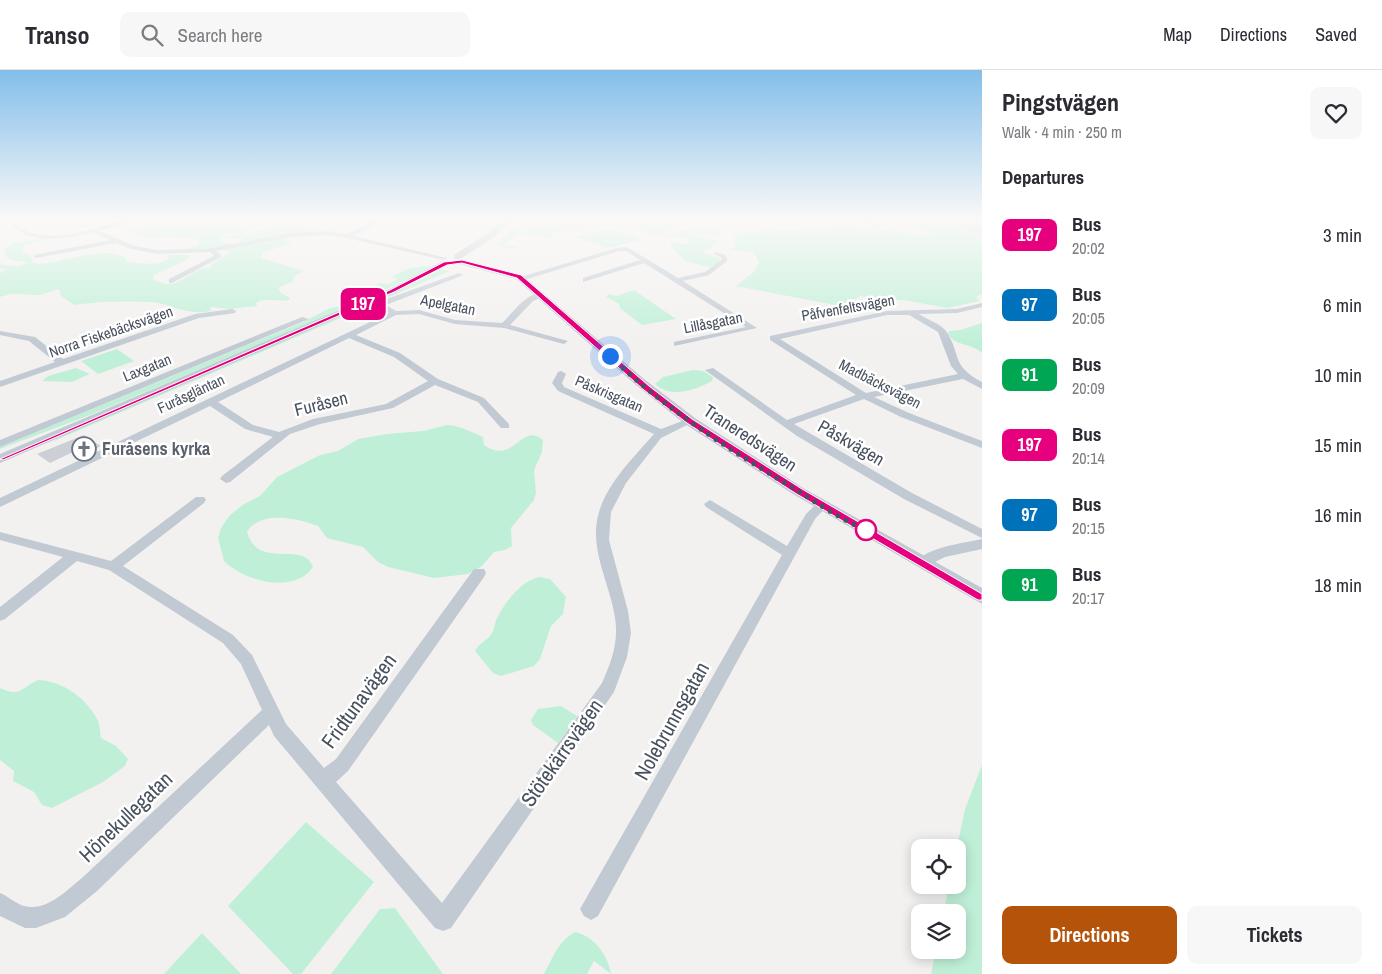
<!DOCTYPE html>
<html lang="en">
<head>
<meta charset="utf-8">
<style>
	body { margin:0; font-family:"Archivo Narrow",sans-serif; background:#f7f7f7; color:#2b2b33; height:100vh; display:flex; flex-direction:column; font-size:19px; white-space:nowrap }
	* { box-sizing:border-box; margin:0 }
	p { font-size:16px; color:#7c7c81 }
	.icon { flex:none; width:28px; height:28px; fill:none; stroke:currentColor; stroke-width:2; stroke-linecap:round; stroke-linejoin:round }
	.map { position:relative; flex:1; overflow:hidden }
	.sheet { display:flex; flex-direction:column; background:#fff; width:400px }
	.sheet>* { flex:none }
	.badge { padding:0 10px; border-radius:8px; font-size:18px; line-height:32px }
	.controls { position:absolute; left:911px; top:769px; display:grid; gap:10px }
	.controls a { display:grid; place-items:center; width:55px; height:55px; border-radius:10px; background:#fff; box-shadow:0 2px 12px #0003; font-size:25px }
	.you { position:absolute; width:25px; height:25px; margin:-12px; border:4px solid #fff; border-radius:50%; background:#1a73e8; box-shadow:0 0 0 8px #1a73e833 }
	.map>.badge { position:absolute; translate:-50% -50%; box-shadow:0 0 0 2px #fff }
	h2 { padding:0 20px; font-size:19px; line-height:45px }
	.round { display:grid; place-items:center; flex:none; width:52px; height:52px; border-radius:10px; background:#f7f7f7 }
	.overview { display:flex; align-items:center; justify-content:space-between; height:85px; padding:0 20px }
	h1 { font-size:24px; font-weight:700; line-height:38px }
	.action { display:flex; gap:10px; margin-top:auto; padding:10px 20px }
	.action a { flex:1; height:58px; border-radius:10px; background:#b45309; color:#fff; font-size:20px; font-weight:700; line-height:58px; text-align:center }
	.action a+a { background:#f7f7f7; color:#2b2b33 }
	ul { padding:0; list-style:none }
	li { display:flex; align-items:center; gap:15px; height:70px; padding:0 20px }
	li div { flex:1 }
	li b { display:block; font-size:19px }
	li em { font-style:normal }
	li .badge { min-width:55px; font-weight:700; text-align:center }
	header { display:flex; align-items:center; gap:30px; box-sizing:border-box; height:70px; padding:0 25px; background:#fff; border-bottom:1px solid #e1e1e2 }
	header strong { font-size:24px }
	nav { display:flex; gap:28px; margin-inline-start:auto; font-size:18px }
	.search { width:350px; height:45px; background:#f7f7f7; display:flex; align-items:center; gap:12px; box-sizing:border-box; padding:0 18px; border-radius:10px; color:#7c7c81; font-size:19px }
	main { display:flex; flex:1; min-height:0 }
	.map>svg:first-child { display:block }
	.education { fill:#e4e2e2 }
	.green { fill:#bff0d7 }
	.building { fill:#cccfd6 }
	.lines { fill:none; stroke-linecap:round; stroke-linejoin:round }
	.minor { fill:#c1c9d2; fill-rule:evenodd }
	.tertiary { fill:#c1c9d2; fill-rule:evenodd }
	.line { fill:#e6007e; stroke:#fff }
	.walk { stroke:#48515e; stroke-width:5; stroke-dasharray:0 9 }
	.stop-dot { fill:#fff; stroke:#e6007e; stroke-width:2.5 }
	.labels { text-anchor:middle; stroke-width:5; stroke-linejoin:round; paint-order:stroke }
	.far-street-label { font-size:15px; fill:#48515e; stroke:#fff }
	.street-label { font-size:18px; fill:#48515e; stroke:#fff }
	.worship-label { font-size:18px; font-weight:bold; fill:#5b616d; stroke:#fff; text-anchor:start }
	.near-street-label { font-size:21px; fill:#48515e; stroke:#fff }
</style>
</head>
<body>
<header>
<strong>Transo</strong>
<div class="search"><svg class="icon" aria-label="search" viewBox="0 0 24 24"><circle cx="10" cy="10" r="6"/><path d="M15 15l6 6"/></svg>Search here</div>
<nav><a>Map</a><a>Directions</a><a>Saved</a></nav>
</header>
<main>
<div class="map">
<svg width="982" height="904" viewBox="0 0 982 904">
	<rect width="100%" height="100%" fill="#f3f1f0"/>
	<path class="education" d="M525,148H615L612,153L570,164L517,159Z
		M636,148H705L710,150L655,165L618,153Z"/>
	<path class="green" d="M43,148H83L94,152L96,155L90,158L51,154Z
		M154,148H219L220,155L233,154L240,157L239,159H250L238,169L224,168L236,159L222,167L221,171L234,175L199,181L181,180L199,175L198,168L164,167L151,169L131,161L156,152Z
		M551,148H601L599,152L572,150L562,163L550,162L553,165L551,168L521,163L503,174L520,178L517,179L496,175L514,159L523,162L524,160L541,162Z
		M667,148H690L669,153L678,157L655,165L634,158L640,156L637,153Z
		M897,148H982V224L976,227L980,231L947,238L909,231L860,226L855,230L863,238L856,239L736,216L755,201L759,192L754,183L730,179L737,176L734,173L736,167L732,165L734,163L848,156L936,166Z
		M303,155L340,162L303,161L237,174C250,156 283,155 303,155Z
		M607,158L637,167L640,170L608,178L574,167Z
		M690,158L712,159L721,163C714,167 703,161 692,165L718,171L708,180L701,182L720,188L719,192L713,198L685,191L671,176V172L688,175L687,168L664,166Z
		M52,168L25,175L22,181L33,188L32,192L39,194C64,193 104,174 126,188V191C141,194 155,196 169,189L167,186L169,185H190L187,190L153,205V209C158,211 163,214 168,214C183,215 195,196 210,198L213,193L229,183L226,180L228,179L284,168L292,173L262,183L261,188L304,201L296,205L292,212L278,218L281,223L290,228L289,230C279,232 264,227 256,233L257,236L230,239L210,237L211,241C183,246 174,234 151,232C124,231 100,231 74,235L61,226L59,219L40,225L11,224L0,227V203L6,199H0V194L17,197L28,192L11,190L5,186V178L14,173Z
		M424,196L433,197L353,235L90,345L0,379V377L301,253L330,238L346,235L345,231L380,213L388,214L397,209L391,207L407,199Z
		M441,199L450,201L47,374L82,356L403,219Z
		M634,220L676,249L642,255L620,238L619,234L606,227L609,224L617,226Z
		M982,253V283C971,273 955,276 948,264L949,261L960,260Z
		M117,279L134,291L98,304L81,291Z
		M76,298L90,304L72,312L42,311L48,306Z
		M693,300L703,301L713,307L712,311C696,320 670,329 655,314L663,307Z
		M447,355C458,355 472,362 483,367L484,375C514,396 521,351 543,370L542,382L534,400L536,423L534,430L511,458L512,476L505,480L494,482L482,496L468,504L434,508L388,497L378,492L363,477L327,468L318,456C296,448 261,440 247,462C258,501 304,469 313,497C294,525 244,511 224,491L218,468L221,458L230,445L244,434L260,426L277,407L320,385L338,381L358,369L387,364L423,361Z
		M540,507L550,509L566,527L563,544L551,556L540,589L534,596L501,606L493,603L475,581C479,574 484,572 489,567C495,561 494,553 498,546C506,531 523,509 540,507Z
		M38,610C63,611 86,628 97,649C100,654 100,663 101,668L116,676L128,689L125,696L103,712L52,738L42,735L34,722L13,711L14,701L0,690V618C21,627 19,619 38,610Z
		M561,636L577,646L558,673L533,655L531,650L538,639Z
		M982,695V904H931L936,880H958V842H944L949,815H958L957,777L965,739Z
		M306,752L374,812L301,904H293L228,836Z
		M395,838L443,904H331L380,839Z
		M575,862C594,866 608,885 611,904L594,891L587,904H544C552,889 559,870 575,862Z
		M202,863L241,904H164Z"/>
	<path class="building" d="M982,153V164L959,155Z
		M84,365L101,376L82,385L75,381L50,393L37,384Z"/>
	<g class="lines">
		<path class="minor" d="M131,148H142L99,161L135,176L157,180L206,179L292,163L323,161L347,164L372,152L356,148H389L354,166L447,188L444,190L342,167L323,165L292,167L216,181L221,185V187L172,213H169V209L214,186L210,182L157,184L131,179L116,173L36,188L33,186L34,185L110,170L92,162L72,167L45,169L26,165L12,157V153L15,151L18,153V156C23,158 27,162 32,163C64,172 101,156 131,148Z
			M704,148H729L715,153Z
			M858,148H866L880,157L875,158Z
			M627,177L678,208L705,202L722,189L721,187L714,184V182L726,185L727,191L709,205L683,211L757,258L674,276V272L746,257L644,193L583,212V208L640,190L626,181H619L524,210L517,208L617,178Z
			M459,203L463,205L461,206L386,235L396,241L419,240L455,250L502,253C513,243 526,222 543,223V227L533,231L510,255L568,271L564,274L504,258L455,254L419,244L396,245L356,265L400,283L438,309L484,328L509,354V358H501L478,332L435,315L393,338L320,354L290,364L230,412L226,413L220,409L222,406L273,367L245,359L210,336L0,437V428L389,243L377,236L381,231ZM349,268L394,287L428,311L386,334L313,349L279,362L253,355L218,332Z
			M982,233V237L957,243L919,244C926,249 941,254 946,261C962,285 950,295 982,312V319L963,309L874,327L909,343L982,371V378L901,347L864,329L794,354L912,423L982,459V468L904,429L797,366L705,300L713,298L787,350L856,325L770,270V266L887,241L957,239ZM887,245H909L938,262L951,296L958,304L866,323L780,269Z
			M232,239L236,241L235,243L199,248L0,317V311L55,292L29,271L0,265V261L35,267L63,289L195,244Z
			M302,247L309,249L0,377V370Z
			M561,301L566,304L562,313L564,317L661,359L690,348L695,351L661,368L626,413L611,442L609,470L628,541L631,563L627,587L614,622L451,858L443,861L435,858L274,666L269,655L97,821L65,847L36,858H25L0,846V823C8,826 16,834 24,836C47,842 67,820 83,807L262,640L241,594L223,573L109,500L77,491L5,549L0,551V537L63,487L0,470V462L111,491L196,427H204L206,430L204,433L123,496L233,565L252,585L286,654L324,698L336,689L474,499H484L486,503L484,507L348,701L336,712L442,833L602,613C610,595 617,577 616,557C614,519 587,481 599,442C608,412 634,387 654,364L558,321L552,313L558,302Z
			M710,430L787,476L806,444L818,432H826L828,435L815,449L598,846L591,850L584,846L580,839L584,832L782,485L706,437L704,434Z
			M982,469V479L945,487L923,498L918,496L916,493C925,477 965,473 982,469Z"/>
		<path class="tertiary" d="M506,148H515L494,167L460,189H454V185L488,163Z
			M462,189L522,205L644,309L695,348L803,418L982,518V534L793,424L685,354L636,315L516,209L459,194V190Z
			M443,191L450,193L395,223L0,393V384L389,219Z"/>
	</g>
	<linearGradient id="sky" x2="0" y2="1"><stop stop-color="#83beea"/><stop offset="0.54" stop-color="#faf9f8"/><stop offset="1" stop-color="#faf9f8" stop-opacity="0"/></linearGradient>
	<rect width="982" height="275" fill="url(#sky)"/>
	<path class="line" d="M462,190L521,205L649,316L692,349L802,419L982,524V530H978L795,423L687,353L644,320L517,208L462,193L447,195L394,222L3,390L0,389L390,220L444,192Z"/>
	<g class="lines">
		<path class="walk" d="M610,286C663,337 727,378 790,416C814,431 840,449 866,460"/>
	</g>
	<defs>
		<g id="church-ring" transform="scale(1.25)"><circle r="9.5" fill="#fff" stroke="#6b7280" stroke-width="1.5"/><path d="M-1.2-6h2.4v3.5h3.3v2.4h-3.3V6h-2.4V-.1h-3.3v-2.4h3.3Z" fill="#6b7280"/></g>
	</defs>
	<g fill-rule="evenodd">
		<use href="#church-ring" x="84" y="379"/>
	</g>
	<circle class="stop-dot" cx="866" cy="460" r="10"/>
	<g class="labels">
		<g class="far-street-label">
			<text transform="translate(448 235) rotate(11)" y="5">Apelgatan</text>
			<text transform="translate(848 238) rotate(-10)" y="5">Påfvenfeltsvägen</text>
			<text transform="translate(713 253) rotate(-11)" y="5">Lillåsgatan</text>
			<text transform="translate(111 262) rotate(-19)" y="5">Norra Fiskebäcksvägen</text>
			<text transform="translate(147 298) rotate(-22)" y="5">Laxgatan</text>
			<text transform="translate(880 314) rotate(27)" y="5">Madbäcksvägen</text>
			<text transform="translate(191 324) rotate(-25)" y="5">Furåsgläntan</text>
			<text transform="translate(609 324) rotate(23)" y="5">Påskrisgatan</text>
		</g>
		<g class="street-label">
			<text transform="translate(321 334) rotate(-14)" y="6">Furåsen</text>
			<text transform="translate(750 368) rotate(33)" y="6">Traneredsvägen</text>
			<text transform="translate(851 373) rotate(30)" y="6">Påskvägen</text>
		</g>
		<g class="worship-label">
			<text x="102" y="385">Furåsens kyrka</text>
		</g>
		<g class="near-street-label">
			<text transform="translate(359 631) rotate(-54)" y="7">Fridtunavägen</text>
			<text transform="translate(672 651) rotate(-61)" y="7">Nolebrunnsgatan</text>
			<text transform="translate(562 683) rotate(-55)" y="7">Stötekärrsvägen</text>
			<text transform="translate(126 747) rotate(-44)" y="7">Hönekullegatan</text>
		</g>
	</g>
</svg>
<div class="controls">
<a><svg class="icon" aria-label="locate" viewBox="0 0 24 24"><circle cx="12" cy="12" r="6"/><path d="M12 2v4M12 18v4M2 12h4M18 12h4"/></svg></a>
<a><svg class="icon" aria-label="layers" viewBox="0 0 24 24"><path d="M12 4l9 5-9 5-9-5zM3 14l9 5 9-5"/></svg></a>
</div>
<div class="you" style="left:610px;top:286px"></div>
<b class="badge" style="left:363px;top:234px;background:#e6007e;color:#fff">197</b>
</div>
<section class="sheet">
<div class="overview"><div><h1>Pingstvägen</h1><p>Walk · 4 min · 250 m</p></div><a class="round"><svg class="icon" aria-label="heart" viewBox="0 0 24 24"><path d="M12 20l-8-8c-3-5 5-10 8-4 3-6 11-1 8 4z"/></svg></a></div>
<h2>Departures</h2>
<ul>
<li><span class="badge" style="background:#e6007e;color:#fff">197</span><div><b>Bus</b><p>20:02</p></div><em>3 min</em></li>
<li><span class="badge" style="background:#0072bc;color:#fff">97</span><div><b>Bus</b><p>20:05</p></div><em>6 min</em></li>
<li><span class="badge" style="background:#00a651;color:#fff">91</span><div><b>Bus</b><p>20:09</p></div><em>10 min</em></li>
<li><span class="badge" style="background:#e6007e;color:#fff">197</span><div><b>Bus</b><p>20:14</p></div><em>15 min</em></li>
<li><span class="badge" style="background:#0072bc;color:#fff">97</span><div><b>Bus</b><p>20:15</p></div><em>16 min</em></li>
<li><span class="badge" style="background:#00a651;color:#fff">91</span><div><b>Bus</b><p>20:17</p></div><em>18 min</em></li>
</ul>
<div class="action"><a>Directions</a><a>Tickets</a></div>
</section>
</main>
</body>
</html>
